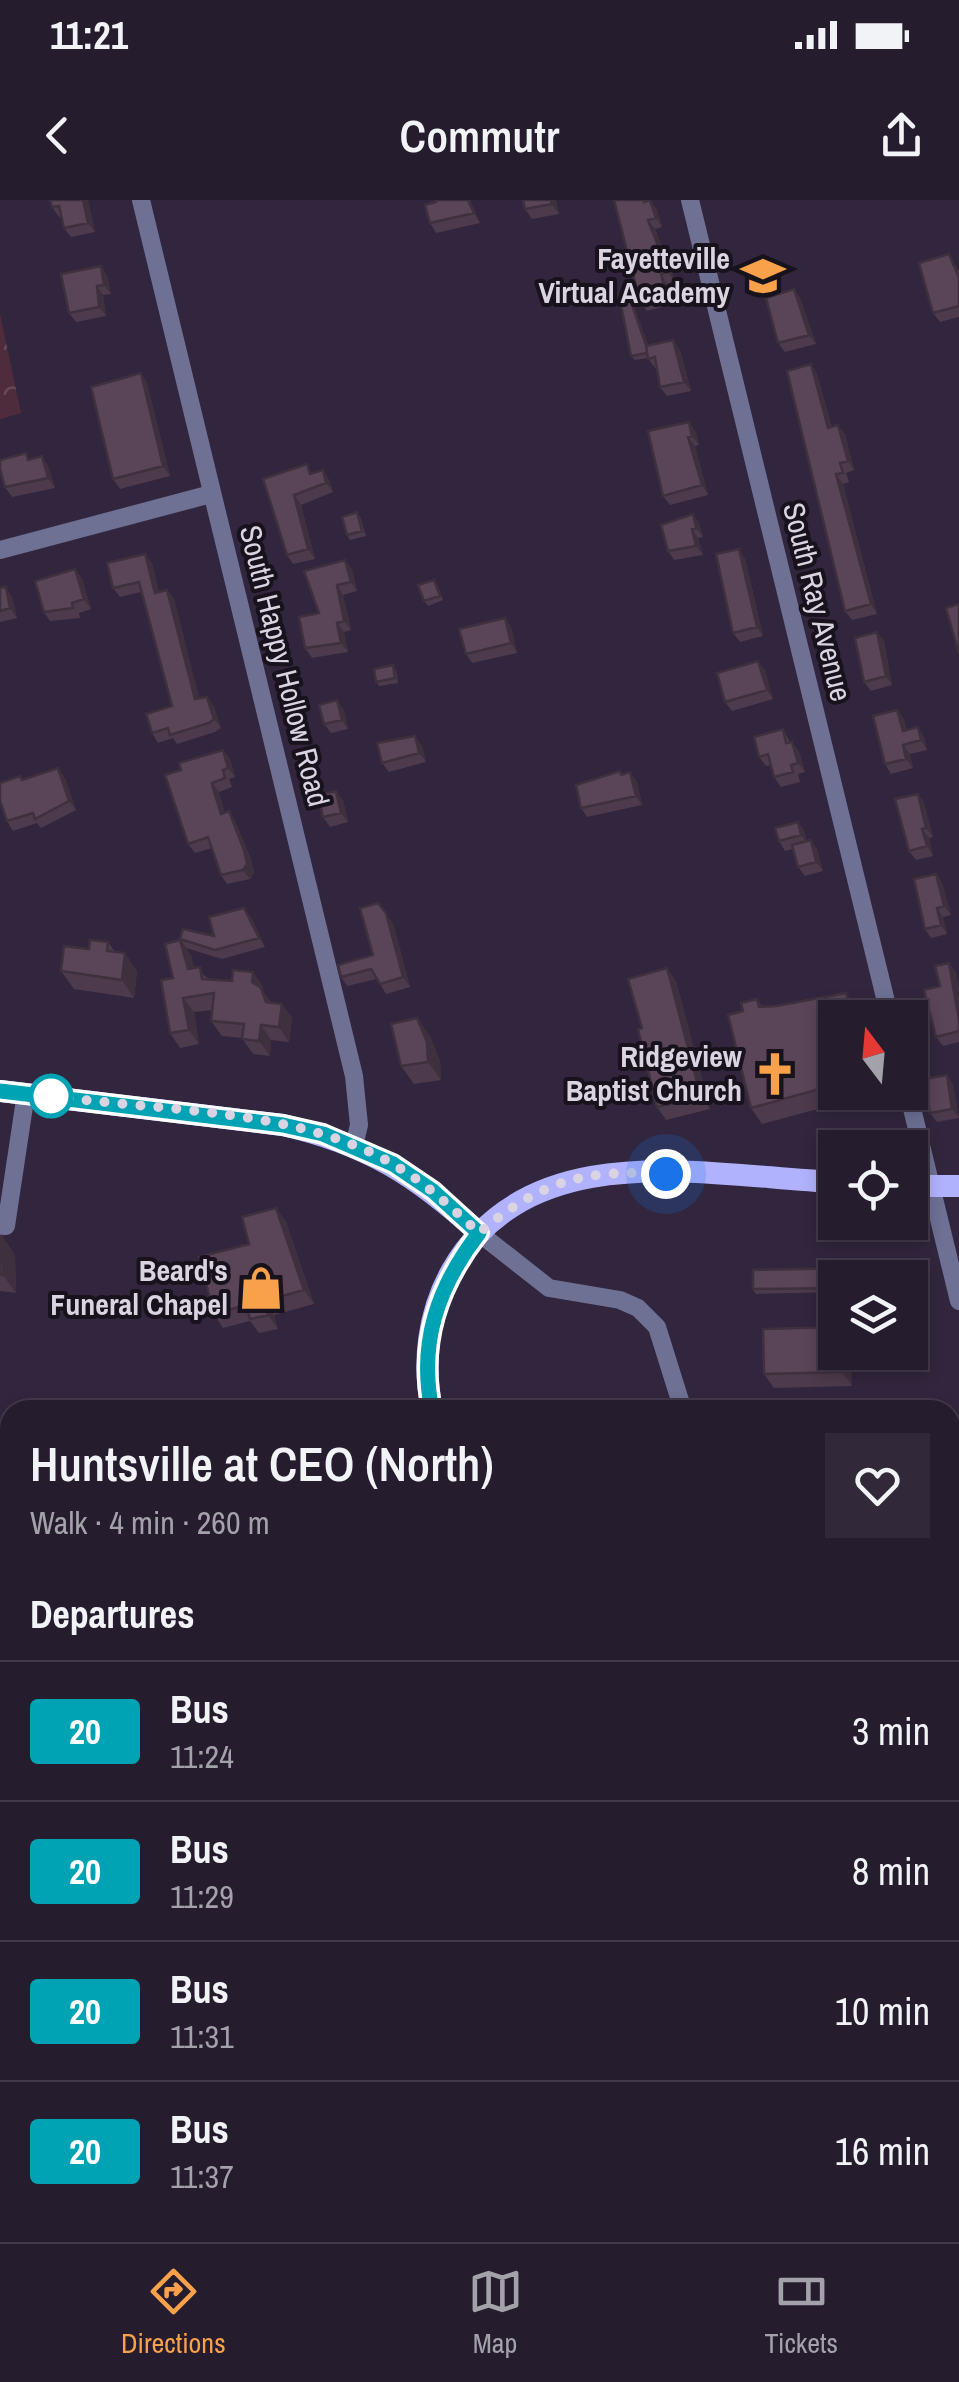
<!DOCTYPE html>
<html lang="en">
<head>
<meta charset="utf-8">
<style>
	body { margin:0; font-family:"Archivo Narrow",sans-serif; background:#31293a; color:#f1f3f6; height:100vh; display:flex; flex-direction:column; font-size:38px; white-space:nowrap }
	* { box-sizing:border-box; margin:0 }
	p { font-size:32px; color:#a3a1aa }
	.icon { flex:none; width:55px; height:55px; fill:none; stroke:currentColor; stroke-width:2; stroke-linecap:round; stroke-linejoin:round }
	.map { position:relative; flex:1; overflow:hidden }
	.panel { position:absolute; left:0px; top:1200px; width:960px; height:842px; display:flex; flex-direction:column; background:#251c2e; border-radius:30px 30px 0 0; box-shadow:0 5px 15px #0003,0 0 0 2px #423a4a }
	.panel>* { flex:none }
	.badge { padding:0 20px; border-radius:8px; font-size:35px; line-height:65px }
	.needle { width:65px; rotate:344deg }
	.tools { position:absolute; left:818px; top:800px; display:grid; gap:20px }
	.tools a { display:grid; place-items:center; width:110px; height:110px; border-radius:0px; background:#251c2e; box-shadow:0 5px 15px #0003,0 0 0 2px #423a4a; font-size:50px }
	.you { position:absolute; width:50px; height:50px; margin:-25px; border:8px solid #fff; border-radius:50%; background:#1a73e8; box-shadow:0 0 0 15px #1a73e833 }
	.map>.badge { position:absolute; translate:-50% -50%; box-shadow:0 0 0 5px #fff }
	h2 { padding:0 30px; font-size:38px; line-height:90px }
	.round { display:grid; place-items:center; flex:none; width:105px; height:105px; border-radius:0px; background:#31293a }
	.headline { display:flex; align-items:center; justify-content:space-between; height:170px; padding:0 30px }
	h1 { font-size:48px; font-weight:600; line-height:75px }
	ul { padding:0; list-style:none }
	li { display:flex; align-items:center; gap:30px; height:140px; padding:0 30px; border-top:2px solid #423a4a }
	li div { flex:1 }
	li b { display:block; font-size:38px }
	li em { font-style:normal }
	li .badge { min-width:110px; font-weight:700; text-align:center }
	.status { display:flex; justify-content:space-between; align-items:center; height:70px; padding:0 50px; background:#251c2e; direction:ltr }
	.status svg { height:28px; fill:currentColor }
	header { display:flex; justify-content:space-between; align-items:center; height:130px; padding:0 30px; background:#251c2e; font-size:45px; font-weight:600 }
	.tabs { display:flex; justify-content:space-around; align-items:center; height:140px; border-top:2px solid #423a4a; background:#251c2e; font-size:28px; color:#a3a1aa }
	.tabs a { display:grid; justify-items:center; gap:5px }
	.tabs .current { color:#f8a14a }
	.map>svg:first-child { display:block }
	.forest { fill:url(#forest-crowns) }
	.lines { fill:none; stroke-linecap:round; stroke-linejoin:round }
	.minor { stroke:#6e7094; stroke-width:18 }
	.major { stroke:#b1b2fd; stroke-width:22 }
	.wall { fill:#4d3a4c }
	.shaded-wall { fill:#3f303e }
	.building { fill:#5a4458; stroke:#3f303e; stroke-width:2.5 }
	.line-casing { stroke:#fff; stroke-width:22 }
	.line { stroke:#00a3b4; stroke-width:15 }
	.walk { stroke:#dad3e2; stroke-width:10; stroke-dasharray:0 18 }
	.stop-dot { fill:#fff; stroke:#00a3b4; stroke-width:5 }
	.labels { text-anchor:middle; stroke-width:8; stroke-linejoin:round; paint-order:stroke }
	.poi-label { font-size:30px; font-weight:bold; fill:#dad3e2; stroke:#17121c; text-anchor:end }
	.street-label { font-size:30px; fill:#dad3e2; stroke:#17121c }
</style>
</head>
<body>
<div class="status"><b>11:21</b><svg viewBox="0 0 49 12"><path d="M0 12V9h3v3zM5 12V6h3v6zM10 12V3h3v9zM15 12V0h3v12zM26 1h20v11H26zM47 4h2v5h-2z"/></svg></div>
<header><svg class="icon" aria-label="back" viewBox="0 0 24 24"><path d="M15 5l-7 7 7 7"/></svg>Commutr<svg class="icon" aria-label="share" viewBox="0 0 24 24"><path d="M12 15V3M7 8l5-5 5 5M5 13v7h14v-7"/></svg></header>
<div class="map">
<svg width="959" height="2042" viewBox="0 0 959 2042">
	<defs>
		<pattern id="forest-crowns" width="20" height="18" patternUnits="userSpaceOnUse" patternTransform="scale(2.5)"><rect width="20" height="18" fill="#4f2c3b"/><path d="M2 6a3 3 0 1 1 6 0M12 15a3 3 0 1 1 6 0" fill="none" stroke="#684a57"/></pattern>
	</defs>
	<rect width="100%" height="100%" fill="#31263d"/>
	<path class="forest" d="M0,114L21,213L0,219Z"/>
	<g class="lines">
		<path class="minor" d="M141,0L354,876L359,925L354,946
			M690,0L890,818
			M0,350L211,294
			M908,892L959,1101
			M0,1026H6L26,893
			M479,1033L549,1088L620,1100L638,1108L657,1127L683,1210
			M950,1239L959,1236
			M0,1537L10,1534
			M230,2032L232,2042
			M491,2032L497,2042
			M578,2032L579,2042"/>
		<path class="major" d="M0,891L283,925C367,944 417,976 479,1033
			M910,986H959
			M432,1210C422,1162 428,1113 452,1070C530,934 706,976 835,982
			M628,2032V2042"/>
	</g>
	<path class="wall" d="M88,0L95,32L71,37L64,28L62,16L59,17L52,7Z
		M470,0L480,23L436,33L430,23Z
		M556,0L559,14L532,19L525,9Z
		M614,0H650L657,10L662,27L655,29L675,81L667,84L673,104L647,111L640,102Z
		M949,54L959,72V117L940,122L933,113Z
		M101,66L107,76L111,94L103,95L106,116L76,122L69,113Z
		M628,93L631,98L648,145L673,140L680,150L691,191L667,196L660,187L657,168H655L648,158L635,160L631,156Z
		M800,98L816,144L785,152L778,143Z
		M811,164L817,174L832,227L838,225L845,234L854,270L846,273L849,282L843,284L877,414L852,420L845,411Z
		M141,173L147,183L170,276L120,289L113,279Z
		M648,231L696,232L699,245L695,246L708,295L670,305L663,296Z
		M42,256L48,266L55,288L12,297L5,287L31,259Z
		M323,270L329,280L333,292L301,305L315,359L293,364L287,355L263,279L313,273Z
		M357,312L360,317L366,336L350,340L347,335Z
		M693,314L699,323L703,337L698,338L703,355L674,360L668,351Z
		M745,358L763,436L740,442L733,433Z
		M152,363L159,392L167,390L174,399L199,498L207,497L214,507L221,528L215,532L177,544L173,538L158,543L152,533L172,506L141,392L120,397L113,388Z
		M75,369L82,379L91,409L79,413L80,418L50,421L44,412Z
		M352,369L357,391L343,395L351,430L344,432L348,452L312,458L305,448L319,413L304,371Z
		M437,384L443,400L428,406L424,401Z
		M0,388L12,397L17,418L0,422Z
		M505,418L511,427L517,453L472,463L466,454Z
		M877,432L884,441L892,485L871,491L864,482Z
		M396,470L398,483L379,486L376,482Z
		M765,470L773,499L732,511L725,502Z
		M344,510L348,529L331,533L324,524Z
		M897,510L904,519L906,530L924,537L927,550L910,554L913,568L891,574L885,564Z
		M783,529L790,542L799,551L805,572L798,574L800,582L781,587L774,577L771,565L766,566L759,557Z
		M422,546L426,562L389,572L382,563Z
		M223,550L230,559L235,577L229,579L232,587L219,592V597L224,613L229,611L235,621L251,659L254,673L250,679L227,684L221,675L212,648L195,653L188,644L181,570Z
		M620,571L622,574L630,572L637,582L642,605L587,617L581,608Z
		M20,576L23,580L65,578L76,610L41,628L37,623L13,631L7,621Z
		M918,594L924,603L933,637L929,638L933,656L916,660L909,651Z
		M343,600L348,622L330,627L323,617Z
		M798,622L804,631L807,641L817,649L823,671L805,676L798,667L793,649L785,651L779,641Z
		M936,674L942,683L951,715L943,717L947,734L931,738L925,729Z
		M251,717L265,747L222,759L186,748L180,739L214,736Z
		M393,723L410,787L386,794L377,779L347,786L341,777L373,755Z
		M108,742L115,752L137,771L134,798L74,789L61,771Z
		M191,755L194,768L209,779L232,781L253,772L263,787V791L271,803L282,804L292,818L289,842L271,840L270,856L253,854L242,838L222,836L211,821L213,810L194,812L199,844L180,848L170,833L173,778Z
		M949,763L956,772L959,790V842L943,846L936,837L940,786Z
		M676,781L710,909L666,920L657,907L642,828Z
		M846,793L857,809L859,818H835V892H858L860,902L842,907L840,903L762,924L751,908L743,811L757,799L762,807L776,806Z
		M430,836L440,861L441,880L414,884L401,866Z
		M947,875L953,885L959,918L937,922L930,913Z
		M276,1008L286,1022L314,1104L274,1115L278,1129L259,1133L250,1121L223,1128L214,1114L249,1044Z
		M0,1036H2L15,1055L16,1093L0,1091Z
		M859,1068L862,1073L835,1078V1092L756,1094L753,1089Z
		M835,1127L852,1186L774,1188L764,1174Z
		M0,1743L7,1769L0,1773Z
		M10,1795V1827L2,1830L6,1848L0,1918V1797Z
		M549,2032L551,2042H511L504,2033Z"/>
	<path class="shaded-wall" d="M83,0H88L95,32L88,23Z
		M468,0H470L480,23L474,13Z
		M551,0H556L559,14L552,4Z
		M650,0L657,10L662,27L656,18Z
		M648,20L655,29L675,81L668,72Z
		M101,66L107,76L111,94L104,85Z
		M661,74L667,84L673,104L666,94Z
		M97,86L103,95L106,116L99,107Z
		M794,89L800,98L816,144L809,135Z
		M628,93L631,98L652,157L648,152Z
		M673,140L680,150L691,191L684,182Z
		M811,164L817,174L835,238L828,228Z
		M141,173L147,183L170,276L163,266Z
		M689,222L696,232L699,245L692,236Z
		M838,225L845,234L854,270L848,261Z
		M688,237L695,246L708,295L702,285Z
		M42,256L48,266L55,288L48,278Z
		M323,270L329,280L333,292L326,283Z
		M836,274L843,284L877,414L871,404Z
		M294,295L301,305L315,359L308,349Z
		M693,314L699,323L703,337L696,328Z
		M692,329L698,338L703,355L696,346Z
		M739,349L745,358L763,436L757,427Z
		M145,354L152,363L162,403L155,393Z
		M345,360L352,369L357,391L351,382Z
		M75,369L82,379L91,409L84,399Z
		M337,385L343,395L351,430L344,421Z
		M6,387L12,397L17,418L10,408Z
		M167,390L174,399L202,508L195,499Z
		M505,418L511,427L517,453L511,443Z
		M337,423L344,432L348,452L341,443Z
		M877,432L884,441L892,485L886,476Z
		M758,461L765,470L773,499L767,490Z
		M207,497L214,507L221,528L214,519Z
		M337,500L344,510L348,529L342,520Z
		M897,510L904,519L909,540L903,531Z
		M918,527L924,537L927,550L921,540Z
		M415,536L422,546L426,562L419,553Z
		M792,542L799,551L805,572L798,563Z
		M903,545L910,554L913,568L906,559Z
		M223,550L230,559L235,577L228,568Z
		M58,568L65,578L76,610L69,601Z
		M630,572L637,582L642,605L636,596Z
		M212,583L219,592L228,623L221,614Z
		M336,591L343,600L348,622L341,613Z
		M918,594L924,603L933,637L926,628Z
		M229,611L235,621L251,659L254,673L250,679L243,670Z
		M798,622L804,631L808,645L801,635Z
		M922,629L929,638L933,656L927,646Z
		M811,640L817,649L823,671L816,662Z
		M936,674L942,683L951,715L944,706Z
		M244,708L251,717L265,747L259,738Z
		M937,708L943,717L947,734L941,725Z
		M386,713L393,723L410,787L403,777Z
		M180,740L191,755L198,784L188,769Z
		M125,753L137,771L134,798L122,780Z
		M949,763L956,772L959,790V820Z
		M667,768L676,781L710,909L701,897Z
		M253,772L263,787V791L271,802L276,817L252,782Z
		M846,793L857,809L859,818H852Z
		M183,798L194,812L199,844L189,830Z
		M282,804L292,818L289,842L279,827Z
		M417,818L430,836L440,861L441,880L428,862Z
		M261,825L271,840L270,856L259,841Z
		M947,875L953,885L959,918L952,909Z
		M276,1008L286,1022L314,1104L304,1090Z
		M2,1036L15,1055L16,1093L3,1075Z
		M264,1101L274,1115L278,1129L268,1115Z
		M842,1152H851L852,1186L842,1172Z
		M0,1743L7,1769L0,1758Z
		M0,1827L2,1830L9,1858L2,1849Z
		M184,2032H189L191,2042H186Z
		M318,2032H322L324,2042H320Z
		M458,2032H470L473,2042H452Z"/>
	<path class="building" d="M50,0H83L88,23L64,28L59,6L52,7Z
		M436,0H468L474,13L430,23L425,5L436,2Z
		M523,0H551L552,4L525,9Z
		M614,0H644V2L650,0L656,18L648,20L668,72L661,74L666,94L640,102Z
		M949,54L959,78V106L933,113L919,63Z
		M101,66L104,85L97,86L99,107L69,113L61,74Z
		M794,89L809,135L778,143L766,98Z
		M628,93L646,145L647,153L631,156L619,95Z
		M673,140L684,182L660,187L655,157L648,159L646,146Z
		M811,164L828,228L838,225L848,261L840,263L843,273L836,274L871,404L845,411L787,171Z
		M141,173L163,266L113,279L91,187Z
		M689,222L692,236L688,237L702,285L663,296L648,231Z
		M26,253L28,260L42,256L48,278L5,287L0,269V260Z
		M307,264L310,274L323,270L326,283L294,295L308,349L287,355L263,279Z
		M357,312L362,331L347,335L342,317Z
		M693,314L696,328L692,329L696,346L668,351L661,325Z
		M739,349L757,427L733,433L716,354Z
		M145,354L155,393L167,390L195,499L207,497L214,519L209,523L170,535L168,528L152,533L146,514L172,506L139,382L113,388L107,363Z
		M345,360L351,382L337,385L344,421L337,423L341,443L305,448L299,417L319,413L304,371Z
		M75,369L84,399L72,403L73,408L44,412L35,381Z
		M434,380L440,396L424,401L418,385Z
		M6,387L10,408L0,411V388Z
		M959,404V454L946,408Z
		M505,418L511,443L466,454L459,429Z
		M877,432L886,476L864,482L855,438Z
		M758,461L767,490L725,502L717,473Z
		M393,465L395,478L376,482L374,469Z
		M337,500L342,520L324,524L319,505Z
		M897,510L903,531L918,527L921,540L903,545L906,559L885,564L873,516Z
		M783,529L786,543L792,542L798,563L791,565L793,572L774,577L768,554L759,557L754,537Z
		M415,536L419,553L382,563L377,543Z
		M223,550L228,568L223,570L225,578L212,583L213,588L221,614L229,611L244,650L247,664L243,670L221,675L208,637L188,644L165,575L181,570L179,563Z
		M58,568L69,601L35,619L33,613L7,621L0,601V583L20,576L22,580Z
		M620,571L621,575L630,572L636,596L581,608L576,585Z
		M336,591L341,613L323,617L318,595Z
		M918,594L926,628L922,629L927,646L909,651L895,599Z
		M798,622L801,635L779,641L775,628Z
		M811,640L816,662L798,667L792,645Z
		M936,674L944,706L937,708L941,725L925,729L914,679Z
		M378,703L386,713L403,777L380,784L371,769L341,777L338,765L373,755L360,708Z
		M244,708L259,738L215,750L180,739L183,729L214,736L209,717Z
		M90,740L108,742L107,751L125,753L122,780L61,771L64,746L89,749Z
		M180,740L188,769L200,767L202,779L232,781L233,770L253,772L252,782L261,788L266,802L282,804L279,827L261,825L259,841L242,839L244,824L211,821L214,793L183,798L189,830L170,833L161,780L173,778L165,744Z
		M949,763L959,820V831L936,837L924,790L940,786L935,766Z
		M667,768L701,897L657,907L638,829L642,828L628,779Z
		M846,793L852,818H835V889L831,890L830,886L751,908L728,815L743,811L741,803L757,799L759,807L776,806Z
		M417,818L427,842L428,862L401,866L391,824Z
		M947,875L952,909L930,913L925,879Z
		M276,1008L304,1090L264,1101L268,1115L250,1119L246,1105L214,1114L199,1057L249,1044L242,1017Z
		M0,1036H2L3,1075L0,1074Z
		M859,1068V1078H835V1088L753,1089V1070Z
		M835,1127V1152H842V1172L764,1174L763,1129Z
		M10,1795V1815L0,1819V1797Z
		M0,1839L2,1849L10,1847V1956L0,1918Z
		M30,2032H68L71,2042H32Z
		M158,2032H184L186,2042H160Z
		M271,2032H318L320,2042H273Z
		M368,2032H458L452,2042H371Z"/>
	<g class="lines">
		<g class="line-casing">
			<path id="line" d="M0,891L283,925L323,934L393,964L433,991L479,1033C438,1086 418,1143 432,1210"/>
		</g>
		<use href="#line" class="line"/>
		<path class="walk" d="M51,896C159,911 301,908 396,966C427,984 453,1009 479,1033C542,980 585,969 666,974"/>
	</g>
	<defs>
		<g id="school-bare" transform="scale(3.45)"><path d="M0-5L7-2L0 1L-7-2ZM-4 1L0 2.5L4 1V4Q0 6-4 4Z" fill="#f8a14a" stroke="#17121c" stroke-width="2.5" paint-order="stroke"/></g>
		<g id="church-bare" transform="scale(3.45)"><path d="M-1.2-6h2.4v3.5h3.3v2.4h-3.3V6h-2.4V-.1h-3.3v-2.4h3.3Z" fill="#f8a14a" stroke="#17121c" stroke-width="2.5" paint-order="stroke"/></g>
		<g id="shop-bare" transform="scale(3.45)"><path d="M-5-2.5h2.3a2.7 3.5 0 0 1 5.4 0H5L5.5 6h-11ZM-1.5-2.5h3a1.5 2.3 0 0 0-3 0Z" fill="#f8a14a" stroke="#17121c" stroke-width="2.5" paint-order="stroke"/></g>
	</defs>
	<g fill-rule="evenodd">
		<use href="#school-bare" x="763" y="76"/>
		<use href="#church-bare" x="775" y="874"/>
		<use href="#shop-bare" x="261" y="1088"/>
	</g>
	<circle class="stop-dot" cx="51" cy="896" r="20"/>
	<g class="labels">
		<g class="poi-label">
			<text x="730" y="69">Fayetteville<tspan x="730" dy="34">Virtual Academy</tspan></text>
			<text x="742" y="867">Ridgeview<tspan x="742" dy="34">Baptist Church</tspan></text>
			<text x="228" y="1081">Beard's<tspan x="228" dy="34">Funeral Chapel</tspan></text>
		</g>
		<g class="street-label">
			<text transform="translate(817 402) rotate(76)" y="10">South Ray Avenue</text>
			<text transform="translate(284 466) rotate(76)" y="10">South Happy Hollow Road</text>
		</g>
	</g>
</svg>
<div class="tools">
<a><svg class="needle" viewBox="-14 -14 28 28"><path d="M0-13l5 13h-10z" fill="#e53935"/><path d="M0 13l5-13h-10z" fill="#a3a1aa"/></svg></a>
<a><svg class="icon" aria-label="locate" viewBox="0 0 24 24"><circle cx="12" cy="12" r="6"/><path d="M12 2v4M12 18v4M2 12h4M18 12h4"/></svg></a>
<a><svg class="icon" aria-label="layers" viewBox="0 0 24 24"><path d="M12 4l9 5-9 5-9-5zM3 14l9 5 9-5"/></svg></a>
</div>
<div class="you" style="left:666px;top:974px"></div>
<section class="panel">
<div class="headline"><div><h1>Huntsville at CEO (North)</h1><p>Walk · 4 min · 260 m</p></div><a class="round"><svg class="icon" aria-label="heart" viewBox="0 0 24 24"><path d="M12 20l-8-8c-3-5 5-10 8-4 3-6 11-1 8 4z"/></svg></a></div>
<h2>Departures</h2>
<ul>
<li><span class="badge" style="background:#00a3b4;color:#fff">20</span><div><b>Bus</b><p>11:24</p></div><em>3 min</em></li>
<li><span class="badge" style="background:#00a3b4;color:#fff">20</span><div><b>Bus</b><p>11:29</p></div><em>8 min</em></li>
<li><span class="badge" style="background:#00a3b4;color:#fff">20</span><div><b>Bus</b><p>11:31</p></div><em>10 min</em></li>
<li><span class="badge" style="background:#00a3b4;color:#fff">20</span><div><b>Bus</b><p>11:37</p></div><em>16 min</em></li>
</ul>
</section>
</div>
<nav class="tabs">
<a class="current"><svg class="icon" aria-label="directions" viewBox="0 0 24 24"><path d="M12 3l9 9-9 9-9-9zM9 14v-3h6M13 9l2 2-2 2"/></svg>Directions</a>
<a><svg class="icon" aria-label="map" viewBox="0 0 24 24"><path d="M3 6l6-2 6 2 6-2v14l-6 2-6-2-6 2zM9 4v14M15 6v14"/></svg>Map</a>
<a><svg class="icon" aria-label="tickets" viewBox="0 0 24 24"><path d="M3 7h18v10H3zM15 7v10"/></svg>Tickets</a>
</nav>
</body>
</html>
